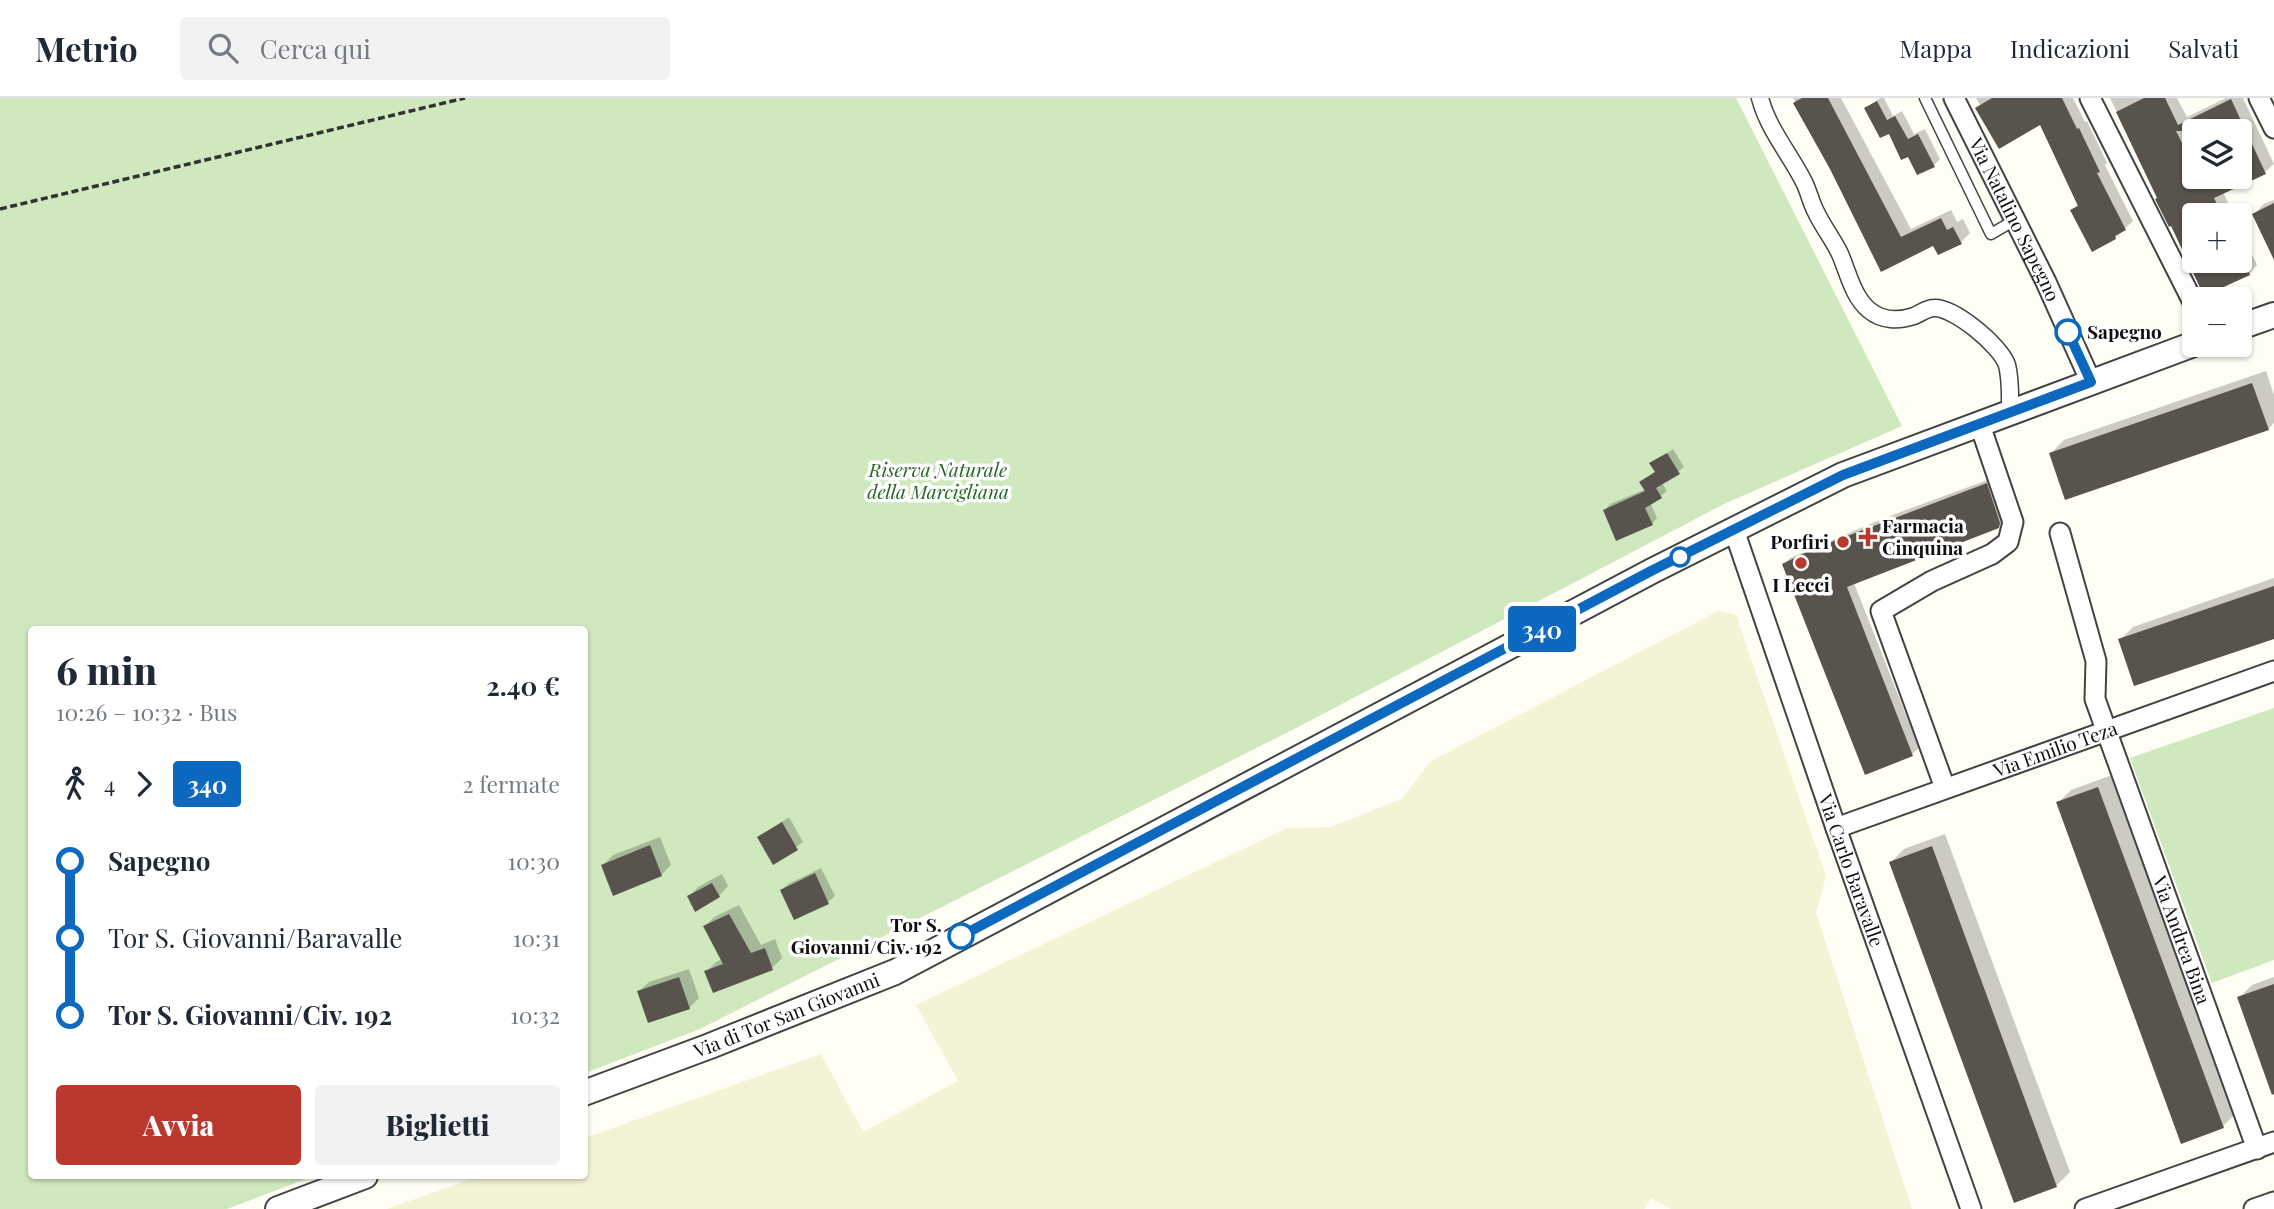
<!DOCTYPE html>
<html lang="it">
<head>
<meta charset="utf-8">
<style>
	body { margin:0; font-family:"Playfair Display",serif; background:#f2f2f3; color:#1f2937; height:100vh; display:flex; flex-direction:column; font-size:26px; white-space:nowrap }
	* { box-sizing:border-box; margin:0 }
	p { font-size:23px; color:#747a83 }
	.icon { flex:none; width:38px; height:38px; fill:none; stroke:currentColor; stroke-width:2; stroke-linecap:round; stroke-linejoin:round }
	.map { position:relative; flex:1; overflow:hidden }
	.drawer { position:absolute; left:28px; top:528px; width:560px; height:553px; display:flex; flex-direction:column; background:#fff; border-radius:7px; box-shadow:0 2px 5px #0004 }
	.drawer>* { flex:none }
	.badge { padding:0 14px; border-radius:5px; font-size:24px; line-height:46px }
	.controls { position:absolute; left:2182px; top:21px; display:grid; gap:14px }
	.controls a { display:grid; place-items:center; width:70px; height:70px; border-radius:7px; background:#fff; box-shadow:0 2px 5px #0004; font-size:35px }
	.map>.badge { position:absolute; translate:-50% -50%; box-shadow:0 0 0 4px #fff }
	.legs { display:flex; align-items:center; gap:10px; height:77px; padding:0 28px; font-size:23px }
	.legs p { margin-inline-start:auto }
	.headline { display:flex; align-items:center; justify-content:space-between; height:119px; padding:0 28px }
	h1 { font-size:38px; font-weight:800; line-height:52px }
	.button { display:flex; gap:14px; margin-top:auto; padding:14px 28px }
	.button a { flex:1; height:80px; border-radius:7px; background:#bb382e; color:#fff; font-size:28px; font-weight:800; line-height:80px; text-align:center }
	.button a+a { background:#f2f2f3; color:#1f2937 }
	ul { padding:0 28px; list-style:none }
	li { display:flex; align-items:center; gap:24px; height:77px; font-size:26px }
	li i { display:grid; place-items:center; width:10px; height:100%; margin:0 9px; background:currentColor }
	li i::after { content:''; width:18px; height:18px; margin:-9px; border:5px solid; border-radius:50%; background:#fff }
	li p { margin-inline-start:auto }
	li:first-child i { background:linear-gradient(#0000 50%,currentColor 0) }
	li:last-child i { background:linear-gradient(currentColor 50%,#0000 0) }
	header { display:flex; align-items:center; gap:42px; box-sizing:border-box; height:98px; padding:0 35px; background:#fff; border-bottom:2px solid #e0e1e3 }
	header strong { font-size:33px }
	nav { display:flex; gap:38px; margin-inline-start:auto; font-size:24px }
	.search { width:490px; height:63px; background:#f2f2f3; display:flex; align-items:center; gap:18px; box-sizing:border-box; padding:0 24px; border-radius:7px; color:#747a83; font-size:26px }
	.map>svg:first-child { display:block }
	.farmland { fill:#f3f4d5 }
	.green { fill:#cfe8be }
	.shadow { fill:#0003; fill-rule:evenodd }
	.building { fill:#59534d; fill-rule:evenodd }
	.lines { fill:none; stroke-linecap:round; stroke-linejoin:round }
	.service-casing { stroke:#434343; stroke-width:13 }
	.pedestrian-casing { stroke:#434343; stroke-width:19 }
	.minor-casing { stroke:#434343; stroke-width:23 }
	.tertiary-casing { stroke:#434343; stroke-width:28 }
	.path { stroke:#323232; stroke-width:3.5; stroke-dasharray:7 3.5; stroke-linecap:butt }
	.service { stroke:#fff; stroke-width:10 }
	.pedestrian { stroke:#fff; stroke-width:16 }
	.minor { stroke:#fff; stroke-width:19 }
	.tertiary { stroke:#fff; stroke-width:24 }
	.line-1-casing { stroke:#fff; stroke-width:16 }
	.line-1 { stroke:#0c69bf; stroke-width:10 }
	.stop-1-dot { fill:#fff; stroke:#0c69bf; stroke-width:3.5 }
	.poi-dot { fill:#bb382e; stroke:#fff; stroke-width:2.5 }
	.labels { text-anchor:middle; stroke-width:7; stroke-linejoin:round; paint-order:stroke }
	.street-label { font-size:19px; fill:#101010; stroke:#fff }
	.stop-label { font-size:19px; font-weight:bold; fill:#101010; stroke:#fff; text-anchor:start }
	.park-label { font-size:19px; font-style:italic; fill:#286623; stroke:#fff }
	.poi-label { font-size:19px; font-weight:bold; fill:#101010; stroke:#fff; text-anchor:start }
</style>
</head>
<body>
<header>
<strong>Metrio</strong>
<div class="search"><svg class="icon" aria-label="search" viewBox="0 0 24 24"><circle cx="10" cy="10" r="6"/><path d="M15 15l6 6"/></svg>Cerca qui</div>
<nav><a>Mappa</a><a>Indicazioni</a><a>Salvati</a></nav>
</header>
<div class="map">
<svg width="2274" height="1111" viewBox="0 0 2274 1111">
	<rect width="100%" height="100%" fill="#fefef4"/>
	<path class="farmland" d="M1718,513L1736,517L1826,778L1816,815L1912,1111H1671L1651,1100L1644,1111H387L479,1078H584L585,1040L821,956L863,1034L958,983L916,907L1287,730L1331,729L1402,701L1431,663Z"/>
	<path class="green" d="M0,0H1736L1902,328L1726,405L1296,630L700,931L585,975L584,532H32V1078H314L227,1111H0Z
		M2274,610V862L2212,885L2130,660Z"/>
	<path class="shadow" d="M1793,0H1841L1911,131L1951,112L1957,124L1963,121L1970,135L1961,144L1934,146L1882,171Z
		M1880,0H1884L1893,18L1902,13L1914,36L1925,31L1940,61L1934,67L1909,56L1866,10Z
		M1976,0H2073L2085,24L2087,23L2107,65L2105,67L2133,123L2115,140L2072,112L2079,105L2041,25L1980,7Z
		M2110,0H2177L2187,19L2226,0H2243L2274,66L2265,74L2223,94L2234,117H2194V163H2240V131L2257,167L2249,176L2205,196ZM2194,33H2240V79H2194Z
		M2274,102V158L2254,116L2264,106Z
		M2266,273L2274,297V325L2268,331L2051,355L2064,342Z
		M1673,351L1684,369L1662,385L1667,393L1651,406L1657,420L1652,426L1605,412L1610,406L1646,391L1641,384L1656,373L1652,366Z
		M1993,380L2005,422L1998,429L1854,485L1919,650L1912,656L1866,674L1784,466L1790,460L1887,419Z
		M2274,480V539L2120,542L2133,529Z
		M2112,677L2236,1015L2223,1028L2058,705L2071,692Z
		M789,719L803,744L774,764L759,739Z
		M1945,736L2070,1074L2056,1088L1891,764L1904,751Z
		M660,739L671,767L661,777L603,767L613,757Z
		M821,770L835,798L828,804L795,820L782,792L788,786Z
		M722,776L728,788L719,798L689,799L698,789Z
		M739,807L761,847L775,841L782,860L772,870L714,893L706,874L716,864L722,861L705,828L714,819Z
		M689,871L699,900L689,910L639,893L649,884Z
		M2274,879V992L2239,900L2252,887Z"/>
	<path class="building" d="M1802,0H1828L1901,139L1941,120L1947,132L1953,129L1962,146L1938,157L1933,148L1881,174L1830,71L1793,5Z
		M1992,0H2062L2077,31L2079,30L2100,74L2097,75L2126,132L2115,138L2116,141L2092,154L2070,112L2078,108L2040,27L1999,51L1975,10Z
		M2144,0H2165L2178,27L2231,1L2266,76L2214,100L2217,106L2194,117V163H2243L2250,177L2204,198L2171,128L2169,129L2155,101L2157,100L2116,14ZM2176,33H2240V79H2194V69Z
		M1877,3L1887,22L1895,18L1908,41L1918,36L1935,69L1917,77L1908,59L1901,62L1889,36L1880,40L1864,10Z
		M2274,105V162L2252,116Z
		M2252,285L2269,332L2065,402L2049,355Z
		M1667,355L1680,376L1656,390L1662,400L1645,410L1653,427L1616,443L1603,412L1645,393L1639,384L1655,374L1649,365Z
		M1987,385L2000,425L1999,430L1847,489L1913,658L1865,677L1782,466L1813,451Z
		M2274,488V541L2134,588L2118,541Z
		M2098,689L2224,1030L2181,1046L2056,704Z
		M782,724L798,752L773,767L757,739Z
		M650,747L662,778L613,798L601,767Z
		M1932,748L2057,1089L2014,1105L1889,764Z
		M815,775L829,806L794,822L780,792Z
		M712,785L720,799L695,814L687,798Z
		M729,816L751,855L765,850L773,872L713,895L704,873L723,866L703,828Z
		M679,879L690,911L648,925L637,893Z
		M2274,886V996L2272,997L2237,899Z"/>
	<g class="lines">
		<g class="service-casing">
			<path id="service" d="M1925,0L1991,136L2015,122"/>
		</g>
		<g class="pedestrian-casing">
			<path id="pedestrian" d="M1760,0C1768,31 1790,56 1804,84C1809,94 1811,105 1816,114C1823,129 1833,141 1840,156C1848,174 1853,199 1869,212C1882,223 1899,223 1914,218C1921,215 1927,210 1934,210C1954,209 2001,248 2007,267C2011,282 2010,300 2010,315"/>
		</g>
		<g class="minor-casing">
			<g id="minor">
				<path id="s1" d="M1954,0L2046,184L2091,284"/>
				<path d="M2090,0L2194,206"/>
				<path d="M2259,0L2274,30"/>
				<path id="s2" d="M1734,432L1836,730L1971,1111"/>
				<path id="s3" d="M2060,435L2096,563L2095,601L2257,1051"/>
				<path d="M1945,690L1881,513L1932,483L1992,456L2008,444L2013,424L1980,327"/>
				<path id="s4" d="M1836,730L2274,573"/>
				<path d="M2085,1111L2274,1044"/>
				<path d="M2254,1111L2274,1104"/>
			</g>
		</g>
		<g class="tertiary-casing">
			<g id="tertiary">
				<path d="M2240,229L2274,217"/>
				<path id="s5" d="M584,995L710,948L895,874L1652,473L1843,377L2194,246"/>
				<path d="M278,1111L365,1078"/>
			</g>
		</g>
		<path class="path" d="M0,111L465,0"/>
		<use href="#service" class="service"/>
		<use href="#pedestrian" class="pedestrian"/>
		<use href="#minor" class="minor"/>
		<use href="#tertiary" class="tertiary"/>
	</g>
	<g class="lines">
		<g class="line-1-casing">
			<path id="line-1" d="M961,838L1651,473L1843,377L2091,284L2068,234"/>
		</g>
		<use href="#line-1" class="line-1"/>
	</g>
	<g class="stop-1-dot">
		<circle cx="2068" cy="234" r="12"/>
		<circle cx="1680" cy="459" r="9"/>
		<circle cx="961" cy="838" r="12"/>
	</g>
	<g class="poi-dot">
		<path d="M1864.5 428.5h7v7h7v7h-7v7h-7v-7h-7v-7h7z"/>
		<circle cx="1843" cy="444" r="7"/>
		<circle cx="1801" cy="465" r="7"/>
	</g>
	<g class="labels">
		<g class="street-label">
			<text dy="7" stroke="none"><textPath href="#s1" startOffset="136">Via Natalino Sapegno</textPath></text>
			<text dy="7" stroke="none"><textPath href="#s4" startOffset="233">Via Emilio Teza</textPath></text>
			<text dy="7" stroke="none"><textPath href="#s2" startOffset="360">Via Carlo Baravalle</textPath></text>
			<text dy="7" stroke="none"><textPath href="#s3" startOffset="427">Via Andrea Bina</textPath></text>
			<text dy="7" stroke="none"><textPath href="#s5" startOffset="217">Via di Tor San Giovanni</textPath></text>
		</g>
		<g class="stop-label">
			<text x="2087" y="241">Sapegno</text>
			<text x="942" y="834" text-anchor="end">Tor S.<tspan x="942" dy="22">Giovanni/Civ. 192</tspan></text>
		</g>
		<g class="park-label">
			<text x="938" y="379">Riserva Naturale<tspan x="938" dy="22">della Marcigliana</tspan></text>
		</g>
		<g class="poi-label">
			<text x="1882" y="435">Farmacia<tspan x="1882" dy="22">Cinquina</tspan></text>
			<text x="1829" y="451" text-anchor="end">Porfiri</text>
			<text x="1801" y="494" text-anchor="middle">I Lecci</text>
		</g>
	</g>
</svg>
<div class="controls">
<a><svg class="icon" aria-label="layers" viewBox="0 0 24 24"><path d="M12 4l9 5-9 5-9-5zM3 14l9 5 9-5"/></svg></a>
<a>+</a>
<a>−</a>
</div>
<b class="badge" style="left:1542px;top:531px;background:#0c69bf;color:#fff">340</b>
<section class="drawer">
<div class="headline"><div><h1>6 min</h1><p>10:26 – 10:32 · Bus</p></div><b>2.40 €</b></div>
<div class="legs"><svg class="icon" aria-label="walk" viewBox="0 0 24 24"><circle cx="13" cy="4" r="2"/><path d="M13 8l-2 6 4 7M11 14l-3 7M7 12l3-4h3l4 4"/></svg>4<svg class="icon" aria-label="forward" viewBox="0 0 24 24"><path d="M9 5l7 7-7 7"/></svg><b class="badge" style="background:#0c69bf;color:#fff">340</b><p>2 fermate</p></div>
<ul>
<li><i style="color:#0c69bf"></i><b>Sapegno</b><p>10:30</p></li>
<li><i style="color:#0c69bf"></i><span>Tor S. Giovanni/Baravalle</span><p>10:31</p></li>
<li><i style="color:#0c69bf"></i><b>Tor S. Giovanni/Civ. 192</b><p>10:32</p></li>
</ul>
<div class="button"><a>Avvia</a><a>Biglietti</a></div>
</section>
</div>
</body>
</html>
